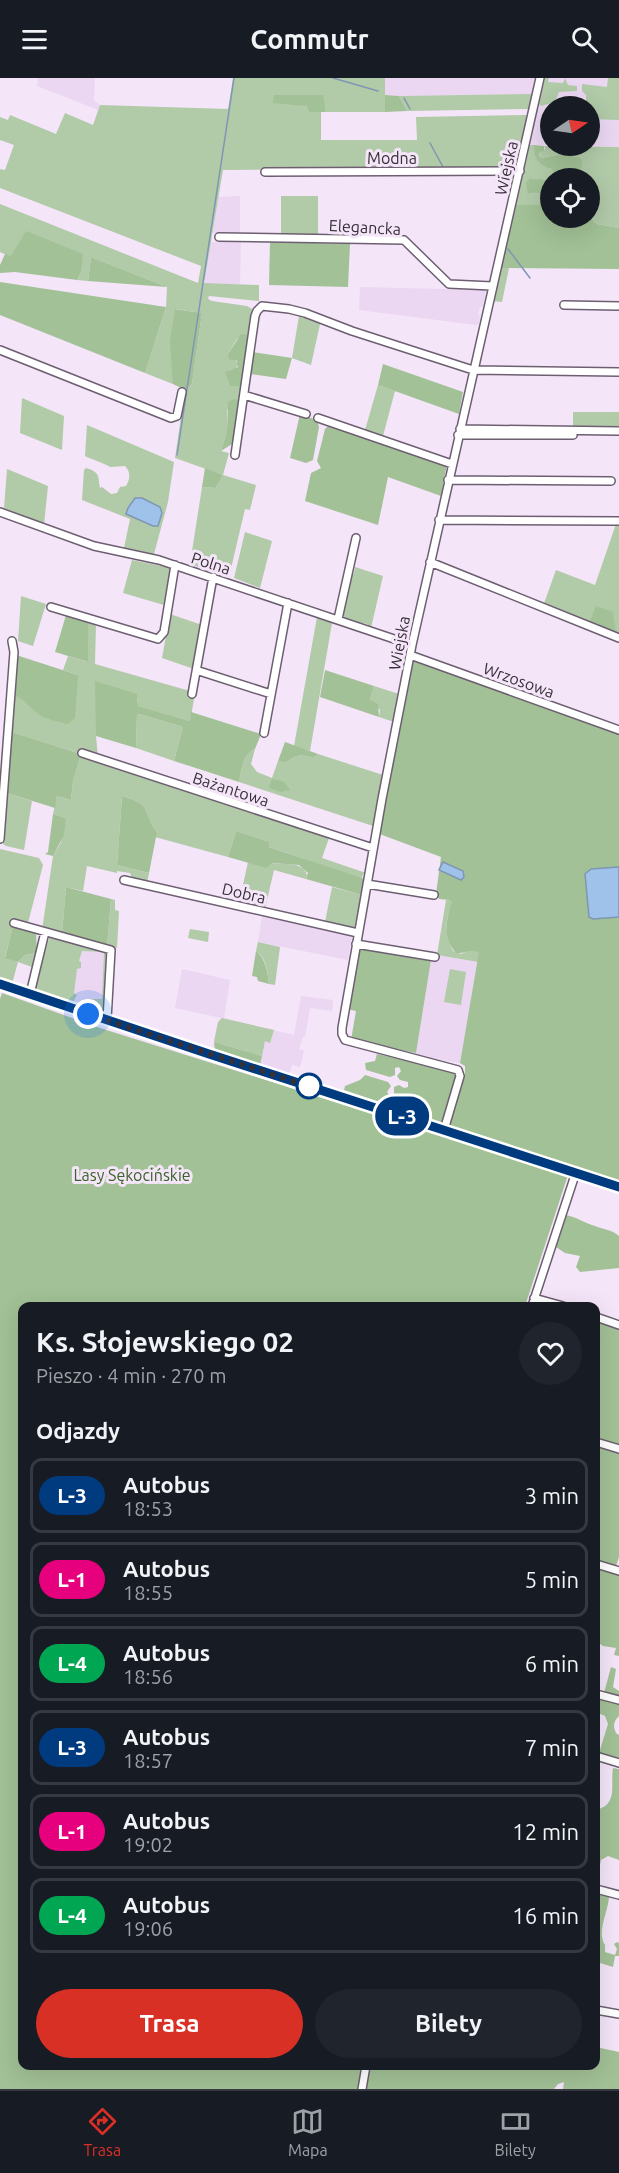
<!DOCTYPE html>
<html lang="pl">
<head>
<meta charset="utf-8">
<style>
	body { margin:0; font-family:Ubuntu,sans-serif; background:#20242c; color:#f1f3f6; height:100vh; display:flex; flex-direction:column; font-size:22px; white-space:nowrap }
	* { box-sizing:border-box; margin:0 }
	p { font-size:20px; color:#9ea1a6 }
	.icon { flex:none; width:33px; height:33px; fill:none; stroke:currentColor; stroke-width:2; stroke-linecap:round; stroke-linejoin:round }
	.map { position:relative; flex:1; overflow:hidden }
	.drawer { position:absolute; left:18px; top:1224px; width:582px; height:768px; display:flex; flex-direction:column; background:#171b24; border-radius:12px; box-shadow:0 6px 24px #0002 }
	.drawer>* { flex:none }
	.badge { padding:0 12px; border-radius:20px; font-size:21px; line-height:39px }
	.needle { width:39px; rotate:77deg }
	.fabs { position:absolute; left:540px; top:18px; display:grid; gap:12px }
	.fabs a { display:grid; place-items:center; width:60px; height:60px; border-radius:50%; background:#171b24; box-shadow:0 6px 24px #0002; font-size:30px }
	.you { position:absolute; width:30px; height:30px; margin:-15px; border:4px solid #fff; border-radius:50%; background:#1a73e8; box-shadow:0 0 0 9px #1a73e833 }
	.map>.badge { position:absolute; translate:-50% -50%; box-shadow:0 0 0 3px #fff }
	h2 { padding:0 18px; font-size:22px; line-height:54px }
	.round { display:grid; place-items:center; flex:none; width:63px; height:63px; border-radius:32px; background:#20242c }
	.head { display:flex; align-items:center; justify-content:space-between; height:102px; padding:0 18px }
	h1 { font-size:28px; font-weight:700; line-height:45px }
	.primary-button { display:flex; gap:12px; margin-top:auto; padding:12px 18px }
	.primary-button a { flex:1; height:69px; border-radius:36px; background:#d93025; color:#fff; font-size:24px; font-weight:700; line-height:69px; text-align:center }
	.primary-button a+a { background:#20242c; color:#f1f3f6 }
	ul { padding:0; list-style:none }
	li { display:flex; align-items:center; gap:18px; height:75px; margin:0 12px 9px; padding:0 6px; border:3px solid #363941; border-radius:12px }
	li div { flex:1 }
	li b { display:block; font-size:22px }
	li em { font-style:normal }
	li .badge { min-width:66px; font-weight:700; text-align:center }
	header { display:flex; justify-content:space-between; align-items:center; height:78px; padding:0 18px; background:#171b24; font-size:27px; font-weight:700 }
	.dock { display:flex; justify-content:space-around; align-items:center; height:84px; border-top:2px solid #363941; background:#171b24; font-size:16px; color:#9ea1a6 }
	.dock a { display:grid; justify-items:center; gap:3px }
	.dock .current { color:#d93025 }
	.map>svg:first-child { display:block }
	.built { fill:#ebd7f2; fill-rule:evenodd }
	.green { fill:#b1caa8; fill-rule:evenodd }
	.forest { fill:#a2c196 }
	.water { fill:#9ec2ea; stroke:#7f96b4; stroke-width:1.5 }
	.lines { fill:none; stroke-linecap:round; stroke-linejoin:round }
	.stream { stroke:#7f96b4; stroke-width:1.5 }
	.minor-casing { stroke:#6d5f71; stroke-width:10 }
	.minor { stroke:#fff; stroke-width:7 }
	.line-casing { stroke:#fff; stroke-width:14 }
	.line { stroke:#003b80; stroke-width:9 }
	.walk { stroke:#363037; stroke-width:6; stroke-dasharray:0 10.8 }
	.stop-dot { fill:#fff; stroke:#003b80; stroke-width:3 }
	.labels { text-anchor:middle; stroke-width:6; stroke-linejoin:round; paint-order:stroke }
	.street-label { font-size:16px; fill:#363037; stroke:#f4e5f9 }
	.park-label { font-size:16px; fill:#3a6328; stroke:#f4e5f9 }
</style>
</head>
<body>
<header><svg class="icon" aria-label="menu" viewBox="0 0 24 24"><path d="M4 6h16M4 12h16M4 18h16"/></svg>Commutr<svg class="icon" aria-label="search" viewBox="0 0 24 24"><circle cx="10" cy="10" r="6"/><path d="M15 15l6 6"/></svg></header>
<div class="map">
<svg width="619" height="2011" viewBox="0 0 619 2011">
	<rect width="100%" height="100%" fill="#f4e5f9"/>
	<path class="built" d="M38,0H95L94,22L100,27L98,32L37,8Z
		M385,0H536L532,16L399,18L385,17Z
		M545,0H619V69L530,67ZM550,28H590V68H550Z
		M240,118V155H213L218,119Z
		M241,163L240,206H204L210,164Z
		M360,209L486,212L483,228L480,229L478,236L480,238L479,246L476,247L359,232Z
		M262,838L352,858L348,882L258,864Z
		M47,862L106,872L105,938L36,915L34,910Z
		M436,877L478,884L460,985L417,978L416,975L431,882L435,883Z
		M182,891L230,902L224,941L294,957L301,918L333,922V929L332,933L310,930L305,959H303L299,971L304,973L300,989L292,987L289,998L215,971L213,968L218,944L221,940L175,930Z"/>
	<path class="green" d="M233,0H385V34H326L322,17L282,26H298L306,28L309,34H321V62H417L416,39L526,37L527,41L516,89L223,92L204,205L259,207V223L209,218L208,221L212,223L247,228L252,231L250,257L237,261L228,276L239,286L235,291L229,292L230,308H242L240,322L227,332V353L221,373L229,375L223,397L256,407L250,432L245,431L229,499L190,486L202,409L216,410L223,397L175,380L185,312L192,306L202,235L176,231L173,306L145,295L166,229L167,209L91,179L88,203L77,202L81,194L26,154L11,179L0,174V126L198,205L201,188L0,110V91L5,92L14,67L0,62V39L8,42L10,37L56,56L65,35L93,47L100,27L228,31Z
		M545,0H549L548,4L563,5L565,0L568,7L577,8V13L559,14L555,24L541,28L539,26Z
		M608,0H619V42L590,41V28H586V17L582,13V6L607,9Z
		M532,16L529,31L407,33L399,18Z
		M530,67H534C534,81 540,89 553,91L557,99L550,100V102L530,100L528,116L550,114V127H516Z
		M544,68L619,69V150L597,146L590,140V100H564L562,98L563,94L577,78L572,79L561,73L556,77L541,80L539,78L540,74L545,71Z
		M281,118H318V155L320,157L281,156Z
		M500,190H509L502,224L492,223Z
		M299,238L320,246L311,287L292,280Z
		M378,307L395,313L383,358L365,352Z
		M22,320L64,338L62,372L20,355Z
		M573,334H619V351L573,350Z
		M87,347L174,384L168,424L154,476L124,470L130,441L82,422L84,392L86,390C101,394 98,400 100,410L102,409L111,416L117,415L120,409L126,408C130,401 131,394 125,388L110,389C107,386 90,381 85,378ZM135,420L160,429L162,435L128,430Z
		M7,391L48,408L44,447L4,430Z
		M616,446H619V557L543,528L556,492L595,507Z
		M245,454L272,463L260,510L234,500Z
		M132,482L171,490L164,527L123,515Z
		M355,489L383,498L371,550L367,546L346,542L343,537L351,498L354,495Z
		M21,518L46,526L33,568L18,563Z
		M170,536L202,547L194,591L162,580Z
		M317,539L332,545L310,673L294,668Z
		M88,543L96,546L95,586L190,613L195,616L190,643L137,628L138,620L96,658L98,679L81,676L12,654L14,618C30,622 36,637 54,642L78,597L63,592L68,578L87,584Z
		M374,608L399,616L394,644L379,639L380,632L370,622Z
		M139,636L183,649L174,683L136,670L137,637Z
		M255,671L251,686L257,694L272,700L278,683L286,685C296,676 301,676 313,680L318,676L383,697L373,748L239,704C242,691 242,677 255,671Z
		M80,679L329,760L322,780L366,795L363,796L362,800C330,791 301,779 269,769L270,764L236,753L228,779L155,759L157,754C141,733 154,727 122,718L117,787L149,795L147,805L133,802L130,795L117,793V795L87,788L83,813L66,809L62,856L42,852L53,778L61,764L66,740L53,736L57,718L71,722L73,703Z
		M7,715L32,723L24,772L6,768L3,766Z
		M0,771L39,780L43,787L28,845L15,841L5,879L18,884L25,877L37,875L32,889L18,884L12,906L0,902Z
		M248,784L265,789L271,785C284,787 303,783 307,797L306,801L274,792L265,831L239,825Z
		M332,809L362,817L354,851L325,844Z
		M111,821L115,822V832L119,833L117,870L113,868L111,870L107,869Z
		M446,822H451L453,824C445,843 444,853 453,873L461,876L470,872L480,873L478,884L437,877Z
		M190,851L209,854L208,864L188,860Z
		M50,858L108,875L105,938L91,934V932L81,928L83,921L89,923L90,921H102L104,874L82,873L79,883L81,884V890L77,891L74,915L77,917L72,926L36,915L34,910Z
		M258,864L280,869L275,907L269,906C268,895 266,879 256,873Z
		M450,891L466,894L461,927L444,924Z
		M222,940L274,952L270,965L265,963L262,978L214,964L218,944Z"/>
	<path class="forest" d="M274,17H323L326,34H309L306,28L273,25Z
		M385,17L399,18L407,33L385,34Z
		M534,67L544,68V73L540,74L539,77L541,80L556,77L564,73L572,78L579,79L582,82V90L576,93H565L562,96L564,100H557L552,91C540,89 533,81 534,67Z
		M530,100L550,102V114L528,116L526,105Z
		M516,127H550V140H590V136V140L597,146L619,150V191L500,190Z
		M26,153L83,176L81,194L77,202L15,194L0,195V187L5,176L11,178Z
		M270,164L350,166L348,209L269,207Z
		M91,179L167,209L88,203Z
		M0,204L166,229L145,295L0,237Z
		M175,231L202,235L192,306L185,312L173,306L170,264Z
		M241,256L250,257L242,308H230L225,294L238,289L237,283L229,281L228,276Z
		M253,274L292,280L286,301L250,296Z
		M383,286L463,314L459,336L378,307Z
		M234,321L240,322L234,362L232,366L221,373L227,353L228,324Z
		M300,336L317,342L319,349L313,382L306,385L290,380Z
		M330,346L447,386L441,418L388,399L378,447L305,423L311,395L321,390L317,383L325,351Z
		M205,390L223,397L216,410L202,409Z
		M596,528L613,534L616,556L589,546Z
		M66,537L88,543V584L55,574Z
		M16,577L78,597L75,640L68,646C58,644 46,641 38,636C29,629 25,621 14,618Z
		M412,580L619,655V1105L448,1049L465,996V988L460,985L479,874C467,871 465,876 456,875C442,859 446,842 452,824L450,822L439,821L436,816L441,779L377,755Z
		M325,592L374,608L370,622L378,626L379,639L320,619Z
		M95,603L137,616L138,628L190,643L191,634L261,656L255,671C242,677 242,691 239,704L174,683L183,649L139,636L137,637L136,670L96,658Z
		M12,654L81,676L73,703L71,722L57,718L55,730L7,715Z
		M285,664L318,676L313,680C301,676 296,676 286,685L278,683Z
		M272,701L284,704L290,712L281,714L269,710Z
		M122,718C154,727 141,733 157,754L149,795L117,787Z
		M53,736L66,740L64,757L53,778L45,776L48,774Z
		M236,753L270,764L269,769L362,800L364,802L362,817L306,801L308,795L299,787L272,785L266,790L228,779Z
		M66,809L111,821L107,869L62,856Z
		M13,848L36,855L37,875L25,877L18,884L5,880Z
		M358,869L431,882L416,975L351,962L356,933L347,931Z
		M256,873C265,879 268,895 269,906L258,903L257,899L252,898Z
		M2,915L100,950L568,1097L525,1228H22V1988H363L359,2011H0V921Z
		M214,964L262,978L260,987L215,971Z
		M377,976L453,993L456,999L442,1045L344,1012L345,1008L360,1002L365,997L388,1004L391,1008L387,1014L389,1017L394,1016V1009L399,1007L404,1010L408,1009V1004L400,1002L397,998L401,993L399,989L395,990V997L390,999L366,992L365,985L375,983Z
		M566,1137C577,1139 584,1145 595,1148C604,1152 611,1151 619,1158V1190L580,1194L576,1189L580,1178L565,1175L556,1169Z
		M596,1242L619,1250V1367L596,1359Z
		M596,1367L619,1374V1479L616,1488L596,1482Z
		M596,1489L619,1496V1578L614,1577L616,1570L603,1568L596,1563Z
		M611,1589L616,1591L613,1609L619,1613V1619L604,1615Z
		M596,1619L619,1625V1638C613,1644 613,1648 616,1655L619,1657V1680L599,1675L608,1646L605,1638L596,1634Z
		M613,1690L619,1691V1782L608,1778L601,1782L596,1807V1778L600,1761L596,1749V1732C619,1727 610,1705 613,1690Z
		M598,1815L609,1818C609,1832 596,1854 605,1867V1874L615,1877L617,1871L614,1866L617,1864L619,1865V1878H615L613,1889L600,1885L596,1891V1818Z
		M596,1969L619,1974V2011H563L564,2004L558,2006L554,2011H365L369,1988H596Z"/>
	<path class="water" d="M135,420H142L160,429L162,435L158,448H153L126,436L128,430Z
		M443,784L463,793L464,799L461,802L439,792Z
		M619,789V839L593,841L589,839L585,796L591,791Z"/>
	<g class="lines">
		<path class="stream" d="M333,0L378,13
			M404,20L410,31
			M430,65L443,89
			M508,171L530,200
			M177,377L234,0"/>
		<g class="minor-casing">
			<path id="minor" d="M265,94L520,93
				M219,159L404,162L449,206L492,208
				M564,227L619,228
				M0,272L171,340L177,338L182,314
				M244,317L306,336
				M318,340L452,386
				M460,351L619,353
				M458,357H573
				M235,377L255,238L257,233L262,228L289,231L305,235L352,253L473,292L619,294
				M448,402L611,403
				M0,434L94,468L159,482L412,567
				M439,442L619,443
				M430,484L619,560
				M51,529L158,561L164,554L175,487
				M338,541L356,460
				M410,577L619,652
				M199,593L271,616
				M192,616L213,499
				M264,655L288,525
				M82,675L373,770
				M0,761L14,574L12,563
				M124,802L358,855
				M367,806L434,817
				M14,845L111,872L107,942
				M356,866L435,879
				M0,906L209,976L619,1109
				M30,916L45,854
				M444,1052L460,998L458,992L345,962L342,956V950L382,721L412,567L540,0
				M534,1220L563,1228
				M532,1228L576,1094
				M596,1239L619,1247
				M596,1364L619,1371
				M596,1486L619,1493
				M596,1616L619,1622
				M596,1678L619,1685
				M596,1811L619,1817
				M596,1932L619,1936
				M362,2011L366,1988"/>
		</g>
		<use href="#minor" class="minor"/>
	</g>
	<g class="lines">
		<g class="line-casing">
			<path id="line" d="M0,906L209,976L619,1109"/>
		</g>
		<use href="#line" class="line"/>
		<path class="walk" d="M88,936L311,1009L309,1008"/>
	</g>
	<circle class="stop-dot" cx="309" cy="1008" r="12"/>
	<g class="labels">
		<g class="street-label">
			<text x="392" y="86">Modna</text>
			<text transform="translate(506 90) rotate(-77)" y="6">Wiejska</text>
			<text transform="translate(365 149) rotate(3)" y="6">Elegancka</text>
			<text transform="translate(211 485) rotate(18)" y="6">Polna</text>
			<text transform="translate(399 565) rotate(-79)" y="6">Wiejska</text>
			<text transform="translate(519 602) rotate(20)" y="6">Wrzosowa</text>
			<text transform="translate(231 711) rotate(18)" y="6">Bażantowa</text>
			<text transform="translate(244 815) rotate(13)" y="6">Dobra</text>
		</g>
		<g class="park-label">
			<text x="132" y="1103">Lasy Sękocińskie</text>
		</g>
	</g>
</svg>
<div class="fabs">
<a><svg class="needle" viewBox="-14 -14 28 28"><path d="M0-13l5 13h-10z" fill="#e53935"/><path d="M0 13l5-13h-10z" fill="#9ea1a6"/></svg></a>
<a><svg class="icon" aria-label="locate" viewBox="0 0 24 24"><circle cx="12" cy="12" r="6"/><path d="M12 2v4M12 18v4M2 12h4M18 12h4"/></svg></a>
</div>
<div class="you" style="left:88px;top:936px"></div>
<b class="badge" style="left:402px;top:1038px;background:#003b80;color:#fff">L-3</b>
<section class="drawer">
<div class="head"><div><h1>Ks. Słojewskiego 02</h1><p>Pieszo · 4 min · 270 m</p></div><a class="round"><svg class="icon" aria-label="heart" viewBox="0 0 24 24"><path d="M12 20l-8-8c-3-5 5-10 8-4 3-6 11-1 8 4z"/></svg></a></div>
<h2>Odjazdy</h2>
<ul>
<li><span class="badge" style="background:#003b80;color:#fff">L-3</span><div><b>Autobus</b><p>18:53</p></div><em>3 min</em></li>
<li><span class="badge" style="background:#e6007e;color:#fff">L-1</span><div><b>Autobus</b><p>18:55</p></div><em>5 min</em></li>
<li><span class="badge" style="background:#00a651;color:#fff">L-4</span><div><b>Autobus</b><p>18:56</p></div><em>6 min</em></li>
<li><span class="badge" style="background:#003b80;color:#fff">L-3</span><div><b>Autobus</b><p>18:57</p></div><em>7 min</em></li>
<li><span class="badge" style="background:#e6007e;color:#fff">L-1</span><div><b>Autobus</b><p>19:02</p></div><em>12 min</em></li>
<li><span class="badge" style="background:#00a651;color:#fff">L-4</span><div><b>Autobus</b><p>19:06</p></div><em>16 min</em></li>
</ul>
<div class="primary-button"><a>Trasa</a><a>Bilety</a></div>
</section>
</div>
<nav class="dock">
<a class="current"><svg class="icon" aria-label="directions" viewBox="0 0 24 24"><path d="M12 3l9 9-9 9-9-9zM9 14v-3h6M13 9l2 2-2 2"/></svg>Trasa</a>
<a><svg class="icon" aria-label="map" viewBox="0 0 24 24"><path d="M3 6l6-2 6 2 6-2v14l-6 2-6-2-6 2zM9 4v14M15 6v14"/></svg>Mapa</a>
<a><svg class="icon" aria-label="tickets" viewBox="0 0 24 24"><path d="M3 7h18v10H3zM15 7v10"/></svg>Bilety</a>
</nav>
</body>
</html>
